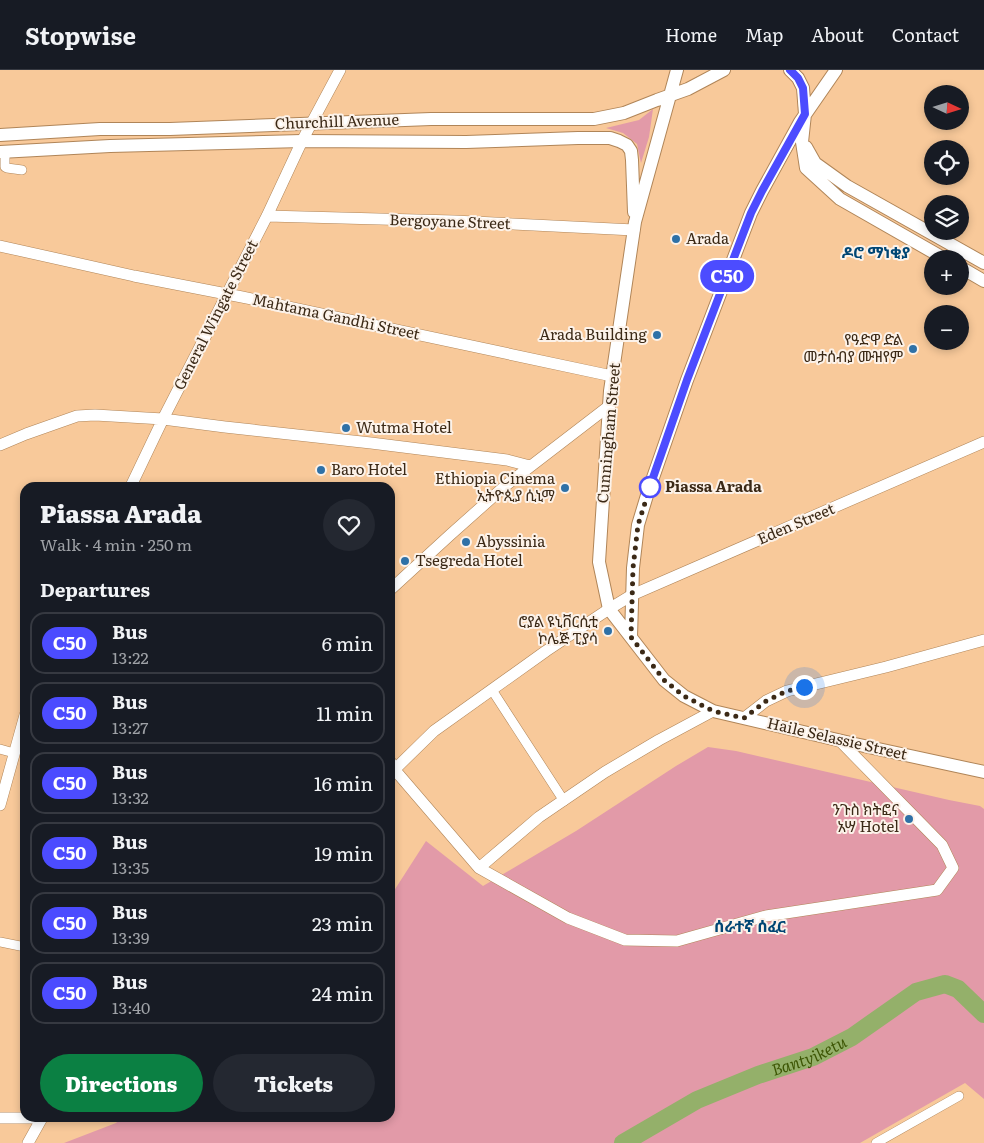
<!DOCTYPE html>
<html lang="en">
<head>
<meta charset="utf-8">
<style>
	body { margin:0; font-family:Literata,"Noto Sans Ethiopic",serif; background:#242831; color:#f1f3f6; height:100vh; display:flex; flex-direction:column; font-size:19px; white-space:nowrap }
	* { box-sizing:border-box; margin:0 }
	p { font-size:16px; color:#9ea1a6 }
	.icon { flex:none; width:28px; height:28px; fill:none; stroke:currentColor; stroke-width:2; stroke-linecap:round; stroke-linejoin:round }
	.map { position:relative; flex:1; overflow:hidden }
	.details { position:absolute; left:20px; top:412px; width:375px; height:640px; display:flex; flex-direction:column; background:#171b24; border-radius:15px; box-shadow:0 2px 8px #0003 }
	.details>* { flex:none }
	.badge { padding:0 10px; border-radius:16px; font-size:18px; line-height:32px }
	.needle { width:32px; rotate:94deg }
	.buttons { position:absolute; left:924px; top:15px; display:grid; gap:10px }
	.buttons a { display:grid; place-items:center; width:45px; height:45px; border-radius:50%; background:#171b24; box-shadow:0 2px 8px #0003; font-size:25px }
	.you { position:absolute; width:25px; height:25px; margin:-12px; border:4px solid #fff; border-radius:50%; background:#1a73e8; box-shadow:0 0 0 8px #1a73e833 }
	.map>.badge { position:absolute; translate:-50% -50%; box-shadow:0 0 0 2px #fff }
	h2 { padding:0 20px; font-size:19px; line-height:45px }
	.round { display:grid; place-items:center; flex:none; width:52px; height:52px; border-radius:26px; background:#242831 }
	.overview { display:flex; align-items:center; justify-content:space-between; height:85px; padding:0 20px }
	h1 { font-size:24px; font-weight:800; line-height:38px }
	.primary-button { display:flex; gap:10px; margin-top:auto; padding:10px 20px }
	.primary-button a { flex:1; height:58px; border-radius:30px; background:#0b8043; color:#fff; font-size:20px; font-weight:800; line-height:58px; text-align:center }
	.primary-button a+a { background:#242831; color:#f1f3f6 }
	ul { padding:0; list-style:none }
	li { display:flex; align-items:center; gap:15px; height:62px; margin:0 10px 8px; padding:0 10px; border:2px solid #363941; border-radius:15px }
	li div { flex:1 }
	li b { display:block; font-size:19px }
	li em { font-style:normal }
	li .badge { min-width:55px; font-weight:700; text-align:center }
	header { display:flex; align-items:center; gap:30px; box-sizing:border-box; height:70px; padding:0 25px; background:#171b24; border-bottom:1px solid #363941 }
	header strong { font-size:24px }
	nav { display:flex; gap:28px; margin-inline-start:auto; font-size:18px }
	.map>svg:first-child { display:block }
	.green { fill:#e29aa8 }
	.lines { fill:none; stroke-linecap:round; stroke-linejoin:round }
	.river { stroke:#94b06a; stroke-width:18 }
	.street-casing { stroke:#b08558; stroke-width:10 }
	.secondary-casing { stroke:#b08558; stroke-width:12 }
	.primary-casing { stroke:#b08558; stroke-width:14 }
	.street { stroke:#fff; stroke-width:9 }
	.secondary { stroke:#fff; stroke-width:11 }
	.primary { stroke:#fff; stroke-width:12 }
	.line-casing { stroke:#fff; stroke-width:11 }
	.line { stroke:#4c4cff; stroke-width:8 }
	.walk { stroke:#3b2916; stroke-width:5; stroke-dasharray:0 9 }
	.poi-dot { fill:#2f71a7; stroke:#fcf2e9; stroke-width:2 }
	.stop-dot { fill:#fff; stroke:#4c4cff; stroke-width:2.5 }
	.labels { text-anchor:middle; stroke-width:4; stroke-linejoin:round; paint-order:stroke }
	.street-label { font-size:15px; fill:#3b2916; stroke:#fcf2e9 }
	.poi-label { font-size:15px; fill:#3b2916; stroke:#fcf2e9; text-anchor:start }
	.stop-label { font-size:15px; font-weight:bold; fill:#3b2916; stroke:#fcf2e9; text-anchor:start }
	.neighbourhood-label { font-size:16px; font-weight:bold; fill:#004674; stroke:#fcf2e9 }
	.water-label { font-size:16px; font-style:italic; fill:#3d5605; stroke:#fcf2e9 }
</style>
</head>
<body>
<header>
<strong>Stopwise</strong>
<nav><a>Home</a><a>Map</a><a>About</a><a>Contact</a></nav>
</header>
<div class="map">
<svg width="984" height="1073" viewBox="0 0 984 1073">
	<rect width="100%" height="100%" fill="#f8c99a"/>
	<path class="green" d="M653,39L649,67L641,93L637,74L623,63L606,58L639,50Z
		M708,677L736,681L949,730L980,736L984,739V1029L965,1013L860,1073H64L116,1053L121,1048H390V827L426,771L483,816L576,761L676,696Z"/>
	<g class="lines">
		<path class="river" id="s1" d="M623,1073L697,1030L758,1005L813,987L852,967L916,922L945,914L958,919L984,944"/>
		<g class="street-casing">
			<path id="street" d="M5,82V97L7,98L22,100
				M492,620L564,731
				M0,679L14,683
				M0,872L25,877
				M876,1073L959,1026"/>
		</g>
		<g class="secondary-casing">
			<path id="secondary" d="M267,146L454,151L634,160
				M0,176L134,206L242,227L612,306
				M0,375L26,364L77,346L95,345L163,349L225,357L371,373L507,390L530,396
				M130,418L163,349L267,146L302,71L340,0
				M390,520L450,465L505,416L609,336
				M744,648L766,631L787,621L886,597L984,570
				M390,691L394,699L479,798L568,848L625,870L677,871L766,846L937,820L953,798L942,775L839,670
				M390,704L434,661L546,581L609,539L632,525L984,372
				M0,735L25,645
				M479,798L539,747L605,702L659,670L713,641
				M0,1048H32
				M28,1073L42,1048"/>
		</g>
		<g class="primary-casing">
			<path id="primary" d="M677,0L635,152L610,321L599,492L609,539L664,610L684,626L713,641L855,674L984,702
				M790,0L798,8L803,18L805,44L802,72L806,98L840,129L945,189
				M0,65L100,59H170L431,49H594L624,43L657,30L688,19L724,0
				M806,77L815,93L847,116L984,193
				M0,82L110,76L302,71L466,72L578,68H610L619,71L627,75L631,81L632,90L634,142
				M960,197L984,211
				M631,567L633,498L638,455L648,422L687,310L751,143L762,121L800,52L836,0"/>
		</g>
		<use href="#street" class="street"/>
		<use href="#secondary" class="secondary"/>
		<use href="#primary" class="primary"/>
	</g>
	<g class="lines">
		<g class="line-casing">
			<path id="line" d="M648,422L687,310L751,143L762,121L805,44L803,18L798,8L790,0"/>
		</g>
		<use href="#line" class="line"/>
		<path class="walk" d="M650,417L638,455L633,498L631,567L664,610L684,626L713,641L744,648L766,631L787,621L804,617"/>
	</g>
	<g class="poi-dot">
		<circle cx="676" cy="169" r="5"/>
		<circle cx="657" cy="265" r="5"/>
		<circle cx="913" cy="279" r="5"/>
		<circle cx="346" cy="358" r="5"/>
		<circle cx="321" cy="400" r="5"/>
		<circle cx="565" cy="418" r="5"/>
		<circle cx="466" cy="472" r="5"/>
		<circle cx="405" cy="491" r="5"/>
		<circle cx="608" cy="561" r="5"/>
		<circle cx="909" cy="749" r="5"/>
	</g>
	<circle class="stop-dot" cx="650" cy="417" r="10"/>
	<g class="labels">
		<g class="street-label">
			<text transform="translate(337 52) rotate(-2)" y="5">Churchill Avenue</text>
			<text transform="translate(450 152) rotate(2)" y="5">Bergoyane Street</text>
			<text transform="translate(216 245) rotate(-63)" y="5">General Wingate Street</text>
			<text transform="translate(336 247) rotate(12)" y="5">Mahtama Gandhi Street</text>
			<text transform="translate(609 363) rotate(-85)" y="5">Cunningham Street</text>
			<text transform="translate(796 454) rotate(-23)" y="5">Eden Street</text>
			<text transform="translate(837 669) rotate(13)" y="5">Haile Selassie Street</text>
		</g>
		<g class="poi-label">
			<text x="686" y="174">Arada</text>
			<text x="647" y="270" text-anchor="end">Arada Building</text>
			<text x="903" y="275" text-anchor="end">የዓድዋ ድል<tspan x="903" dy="17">መታሰብያ ሙዝየም</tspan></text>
			<text x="356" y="363">Wutma Hotel</text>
			<text x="331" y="405">Baro Hotel</text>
			<text x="555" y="414" text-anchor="end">Ethiopia Cinema<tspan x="555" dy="17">ኢትዮጲያ ሲኒማ</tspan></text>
			<text x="476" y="477">Abyssinia</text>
			<text x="415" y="496">Tsegreda Hotel</text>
			<text x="598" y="557" text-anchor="end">ሮያል ዩኒቨርሲቲ<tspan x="598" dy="17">ኮሌጅ ፒያሳ</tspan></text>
			<text x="899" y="745" text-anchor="end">ንጉስ ክትፎና<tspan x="899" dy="17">አሣ Hotel</tspan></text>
		</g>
		<g class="stop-label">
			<text x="665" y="422">Piassa Arada</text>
		</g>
		<g class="neighbourhood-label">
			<text x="876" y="188">ዶሮ ማነቂያ</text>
			<text x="750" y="862">ሰራተኛ ሰፈር</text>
		</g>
		<g class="water-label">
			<text dy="6" stroke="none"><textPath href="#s1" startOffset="206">Bantyiketu</textPath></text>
		</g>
	</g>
</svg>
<div class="buttons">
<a><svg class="needle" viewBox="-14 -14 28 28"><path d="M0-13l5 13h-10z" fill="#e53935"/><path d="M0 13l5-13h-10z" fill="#9ea1a6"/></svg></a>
<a><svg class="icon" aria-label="locate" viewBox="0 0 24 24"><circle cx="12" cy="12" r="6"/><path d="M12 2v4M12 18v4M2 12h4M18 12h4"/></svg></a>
<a><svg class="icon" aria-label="layers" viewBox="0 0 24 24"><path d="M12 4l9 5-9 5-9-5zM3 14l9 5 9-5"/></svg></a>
<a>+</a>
<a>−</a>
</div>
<div class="you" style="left:804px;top:617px"></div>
<b class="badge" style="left:727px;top:206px;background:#4c4cff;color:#fff">C50</b>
<section class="details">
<div class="overview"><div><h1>Piassa Arada</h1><p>Walk · 4 min · 250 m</p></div><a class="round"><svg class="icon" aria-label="heart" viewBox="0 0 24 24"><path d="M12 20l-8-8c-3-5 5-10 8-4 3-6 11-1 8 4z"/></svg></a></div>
<h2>Departures</h2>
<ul>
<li><span class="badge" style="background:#4c4cff;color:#fff">C50</span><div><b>Bus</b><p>13:22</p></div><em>6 min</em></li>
<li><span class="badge" style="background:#4c4cff;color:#fff">C50</span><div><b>Bus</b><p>13:27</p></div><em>11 min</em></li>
<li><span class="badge" style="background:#4c4cff;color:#fff">C50</span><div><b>Bus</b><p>13:32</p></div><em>16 min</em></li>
<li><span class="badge" style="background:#4c4cff;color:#fff">C50</span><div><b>Bus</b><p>13:35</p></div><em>19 min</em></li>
<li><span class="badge" style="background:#4c4cff;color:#fff">C50</span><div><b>Bus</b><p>13:39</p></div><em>23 min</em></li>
<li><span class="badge" style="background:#4c4cff;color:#fff">C50</span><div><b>Bus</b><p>13:40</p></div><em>24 min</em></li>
</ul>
<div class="primary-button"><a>Directions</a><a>Tickets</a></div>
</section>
</div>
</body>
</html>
